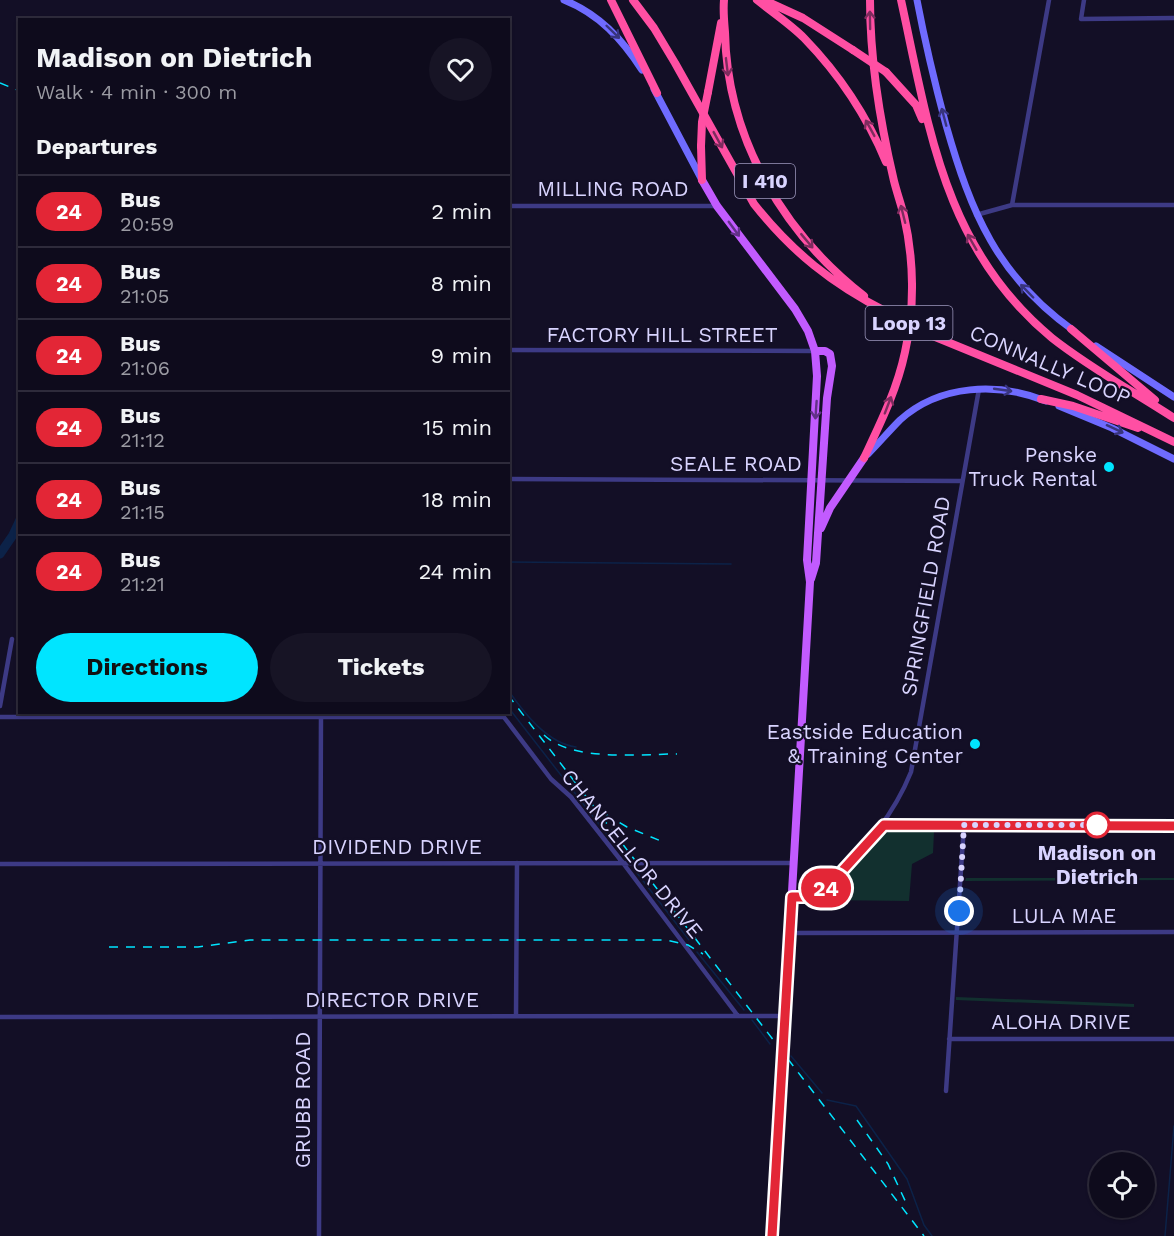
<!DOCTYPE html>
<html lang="en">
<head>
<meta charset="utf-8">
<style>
	body { margin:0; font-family:"Work Sans",sans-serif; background:#171425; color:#f1f3f6; height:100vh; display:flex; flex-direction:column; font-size:22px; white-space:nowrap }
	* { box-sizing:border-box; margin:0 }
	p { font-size:20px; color:#9b9ba3 }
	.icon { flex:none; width:33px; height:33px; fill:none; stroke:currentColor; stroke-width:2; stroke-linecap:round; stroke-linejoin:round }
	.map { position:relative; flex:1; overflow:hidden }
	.side { position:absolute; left:18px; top:18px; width:492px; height:696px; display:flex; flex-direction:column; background:#0e0b1c; border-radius:0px; box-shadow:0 2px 4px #0004,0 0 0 2px #2e2b3b }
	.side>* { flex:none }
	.badge { padding:0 12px; border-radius:20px; font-size:21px; line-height:39px }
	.tools { position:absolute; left:1089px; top:1152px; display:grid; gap:12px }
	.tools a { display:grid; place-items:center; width:66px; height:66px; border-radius:50%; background:#0e0b1c; box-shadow:0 2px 4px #0004,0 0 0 2px #2e2b3b; font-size:30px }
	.you { position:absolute; width:30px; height:30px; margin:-15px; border:4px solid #fff; border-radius:50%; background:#1a73e8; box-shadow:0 0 0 9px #1a73e833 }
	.map>.badge { position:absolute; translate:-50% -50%; box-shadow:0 0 0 3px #fff }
	h2 { padding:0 18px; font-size:22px; line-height:54px }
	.round { display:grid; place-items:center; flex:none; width:63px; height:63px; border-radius:32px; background:#171425 }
	.summary { display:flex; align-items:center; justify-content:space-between; height:102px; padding:0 18px }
	h1 { font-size:28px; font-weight:700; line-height:45px }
	.action { display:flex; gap:12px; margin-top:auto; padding:12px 18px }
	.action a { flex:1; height:69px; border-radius:36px; background:#00e5ff; color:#111; font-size:24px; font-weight:700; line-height:69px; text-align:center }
	.action a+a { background:#171425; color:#f1f3f6 }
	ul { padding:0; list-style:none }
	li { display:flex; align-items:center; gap:18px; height:72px; padding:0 18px; border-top:2px solid #2e2b3b }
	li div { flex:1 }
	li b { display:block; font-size:22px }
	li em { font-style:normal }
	li .badge { min-width:66px; font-weight:700; text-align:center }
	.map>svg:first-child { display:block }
	.green { fill:#12302f }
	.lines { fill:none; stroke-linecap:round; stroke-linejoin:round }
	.stream { stroke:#0c2248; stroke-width:1.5 }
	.river { stroke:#0c2248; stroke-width:9 }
	.street { stroke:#3d3a85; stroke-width:4.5 }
	.secondary { stroke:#6f6bff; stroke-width:7 }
	.primary { stroke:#c25bff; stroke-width:8 }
	.highway { stroke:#ff4fa3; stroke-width:8 }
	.rail { stroke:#00e5ff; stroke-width:1.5; stroke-dasharray:9 8; stroke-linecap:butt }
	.highway-bridge { stroke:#ff4fa3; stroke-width:8 }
	.oneway { stroke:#7d2c5e }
	.oneway2 { stroke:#38347d }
	.oneway3 { stroke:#623188 }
	.line-casing { stroke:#fff; stroke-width:14 }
	.line { stroke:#e32636; stroke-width:9 }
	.walk { stroke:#d9d4ff; stroke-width:6; stroke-dasharray:0 10.8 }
	.poi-dot { fill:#00e5ff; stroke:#130f26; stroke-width:2 }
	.stop-dot { fill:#fff; stroke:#e32636; stroke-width:3 }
	.labels { text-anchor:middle; stroke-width:4.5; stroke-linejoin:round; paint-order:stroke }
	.shield { fill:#130f26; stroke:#9e99be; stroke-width:1.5 }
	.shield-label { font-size:20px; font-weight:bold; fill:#d9d4ff }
	.street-label { font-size:21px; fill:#d9d4ff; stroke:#130f26 }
	.poi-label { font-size:21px; fill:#d9d4ff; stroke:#130f26; text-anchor:end }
	.stop-label { font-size:21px; font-weight:bold; fill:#d9d4ff; stroke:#130f26 }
</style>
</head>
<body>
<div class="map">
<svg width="1174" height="1236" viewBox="0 0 1174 1236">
	<rect width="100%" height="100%" fill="#130f26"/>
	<path class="green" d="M885,831L958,832H934L933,853L912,864L909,901L825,900L826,895Z
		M966,878H1174V880L965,881Z
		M956,997L1134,1004V1007L956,1000Z"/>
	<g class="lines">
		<path class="stream" d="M508,562L731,564
			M508,690C524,713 547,743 576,747
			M508,707L623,855
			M637,873L689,940
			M697,952L744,1010
			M752,1020L770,1044
			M791,1056L822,1093
			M827,1100L856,1106L907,1179L924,1225L932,1236
			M1165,1236L1174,1126"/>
		<path class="river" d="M0,554L13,535L20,520"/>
		<path class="street" d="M1084,0L1081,19L1174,18
			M1012,205L1049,0
			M508,206H716
			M976,215L1012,205H1174
			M508,350L815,351
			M508,479L962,481
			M0,706L12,639
			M500,712L551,779L571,797L623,863L738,1016
			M0,717H504
			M884,825L1174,826
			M0,864L794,863
			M792,897H810L823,892C858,854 891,822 911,772L979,389
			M790,933L1174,932
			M516,1016L517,863
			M0,1017L785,1016
			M949,1039H1174
			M946,1091L964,825
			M319,1236L321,712"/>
		<path class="secondary" d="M564,0C599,14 622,39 642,70
			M917,0C925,42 935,84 946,125C971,213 997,276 1074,331
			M654,89L702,180
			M1096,346L1174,397
			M1059,406L1112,428L1174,459
			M868,454C879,443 889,431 900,420C940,384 998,382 1046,401"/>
		<path class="primary" d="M702,180L717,206L795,309L808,331L815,351L817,376L807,560L810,582L772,1236
			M821,528L830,508L864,458
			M811,579L816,563L827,398L832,366L830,354L825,351H815"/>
		<path class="highway" d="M611,0L657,93
			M633,0L654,28L675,63L754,204C792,252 832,284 887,312
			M724,0C723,11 724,21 725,32C727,137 782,232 864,296
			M757,0C772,12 790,24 804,38C838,73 867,116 886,162
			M764,0L803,18L853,50
			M901,0C929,128 944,249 1052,338C1090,368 1134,392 1174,418
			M886,72L916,105L922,119
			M708,92L721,23
			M701,146L702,180
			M1071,329L1155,400
			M923,332L1077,395L1174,442
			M1041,399L1073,406L1138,428
			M864,458C880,424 897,390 905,352C915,308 914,259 904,216C901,204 897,193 894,181C880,122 870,61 870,0"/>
		<path class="rail" d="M0,83L20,91
			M508,695L924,1236
			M544,735C572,762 640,754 677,754
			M605,814L627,827L661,841
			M109,947H198L250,940H666L688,945L703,954
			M857,1120L888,1164L908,1207"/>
		<path class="highway-bridge" d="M853,50L886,72
			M701,146L702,122L708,92
			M897,318L923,332"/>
	</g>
	<defs><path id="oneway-shaft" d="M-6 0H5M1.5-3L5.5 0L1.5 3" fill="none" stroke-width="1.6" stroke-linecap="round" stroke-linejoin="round" transform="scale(1.5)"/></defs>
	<g class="oneway">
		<use href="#oneway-shaft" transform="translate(870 20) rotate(-91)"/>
		<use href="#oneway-shaft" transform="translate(727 67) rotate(83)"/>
		<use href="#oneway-shaft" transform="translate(870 128) rotate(-119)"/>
		<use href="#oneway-shaft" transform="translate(718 140) rotate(61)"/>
		<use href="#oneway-shaft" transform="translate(903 214) rotate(-104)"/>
		<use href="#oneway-shaft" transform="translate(807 241) rotate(50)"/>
		<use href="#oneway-shaft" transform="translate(972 242) rotate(-120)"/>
		<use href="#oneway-shaft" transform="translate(888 405) rotate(-69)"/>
	</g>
	<g class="oneway2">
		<use href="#oneway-shaft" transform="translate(613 32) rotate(44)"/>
		<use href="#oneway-shaft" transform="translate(944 117) rotate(-105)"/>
		<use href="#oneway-shaft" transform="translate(1027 291) rotate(-134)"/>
		<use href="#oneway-shaft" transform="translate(1003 390) rotate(8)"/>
		<use href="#oneway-shaft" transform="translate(1115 429) rotate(25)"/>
	</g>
	<g class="oneway3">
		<use href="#oneway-shaft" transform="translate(734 229) rotate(54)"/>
		<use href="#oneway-shaft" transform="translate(816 410) rotate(94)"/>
	</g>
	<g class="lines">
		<g class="line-casing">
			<path id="line" d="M772,1236L792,897H810L823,892L884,825L1174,826"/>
		</g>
		<use href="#line" class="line"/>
		<path class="walk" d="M959,911L964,825H1097"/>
	</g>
	<g class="poi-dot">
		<circle cx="1109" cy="467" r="6"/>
		<circle cx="975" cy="744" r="6"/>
	</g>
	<circle class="stop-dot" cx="1097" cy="825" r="12"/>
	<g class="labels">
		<g class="shield">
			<rect x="735" y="164" width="60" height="34" rx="4.5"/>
			<rect x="865.5" y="306" width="87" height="34" rx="4.5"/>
		</g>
		<g class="shield-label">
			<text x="765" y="188">I 410</text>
			<text x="909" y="330">Loop 13</text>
		</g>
		<g class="street-label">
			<text x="613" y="196">MILLING ROAD</text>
			<text x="662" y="342">FACTORY HILL STREET</text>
			<text transform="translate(1050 365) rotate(23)" y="7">CONNALLY LOOP</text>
			<text x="736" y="471">SEALE ROAD</text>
			<text transform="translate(926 596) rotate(-80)" y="7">SPRINGFIELD ROAD</text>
			<text x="397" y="854">DIVIDEND DRIVE</text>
			<text transform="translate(632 854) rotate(51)" y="7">CHANCELLOR DRIVE</text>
			<text x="1064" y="923">LULA MAE</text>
			<text x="392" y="1007">DIRECTOR DRIVE</text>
			<text x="1061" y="1029">ALOHA DRIVE</text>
			<text transform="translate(303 1100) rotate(-90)" y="7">GRUBB ROAD</text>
		</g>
		<g class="poi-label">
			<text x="1097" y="462">Penske<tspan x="1097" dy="24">Truck Rental</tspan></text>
			<text x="963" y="739">Eastside Education<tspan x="963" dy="24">&amp; Training Center</tspan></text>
		</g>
		<g class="stop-label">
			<text x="1097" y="860">Madison on<tspan x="1097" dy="24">Dietrich</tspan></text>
		</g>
	</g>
</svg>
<div class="tools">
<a><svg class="icon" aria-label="locate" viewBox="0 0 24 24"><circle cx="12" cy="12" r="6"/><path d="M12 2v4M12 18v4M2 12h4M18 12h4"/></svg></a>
</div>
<div class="you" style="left:959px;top:911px"></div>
<b class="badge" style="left:826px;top:888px;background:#e32636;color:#fff">24</b>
<section class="side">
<div class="summary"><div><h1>Madison on Dietrich</h1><p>Walk · 4 min · 300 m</p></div><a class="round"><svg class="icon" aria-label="heart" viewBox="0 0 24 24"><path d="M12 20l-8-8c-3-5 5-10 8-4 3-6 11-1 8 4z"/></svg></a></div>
<h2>Departures</h2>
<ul>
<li><span class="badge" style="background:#e32636;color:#fff">24</span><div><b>Bus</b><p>20:59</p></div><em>2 min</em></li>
<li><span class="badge" style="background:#e32636;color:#fff">24</span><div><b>Bus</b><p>21:05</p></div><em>8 min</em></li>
<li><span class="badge" style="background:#e32636;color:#fff">24</span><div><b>Bus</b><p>21:06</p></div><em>9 min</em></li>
<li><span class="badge" style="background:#e32636;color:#fff">24</span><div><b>Bus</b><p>21:12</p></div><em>15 min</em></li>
<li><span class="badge" style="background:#e32636;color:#fff">24</span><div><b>Bus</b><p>21:15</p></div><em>18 min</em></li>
<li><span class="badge" style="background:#e32636;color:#fff">24</span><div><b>Bus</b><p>21:21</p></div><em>24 min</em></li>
</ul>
<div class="action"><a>Directions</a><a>Tickets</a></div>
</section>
</div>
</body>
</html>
